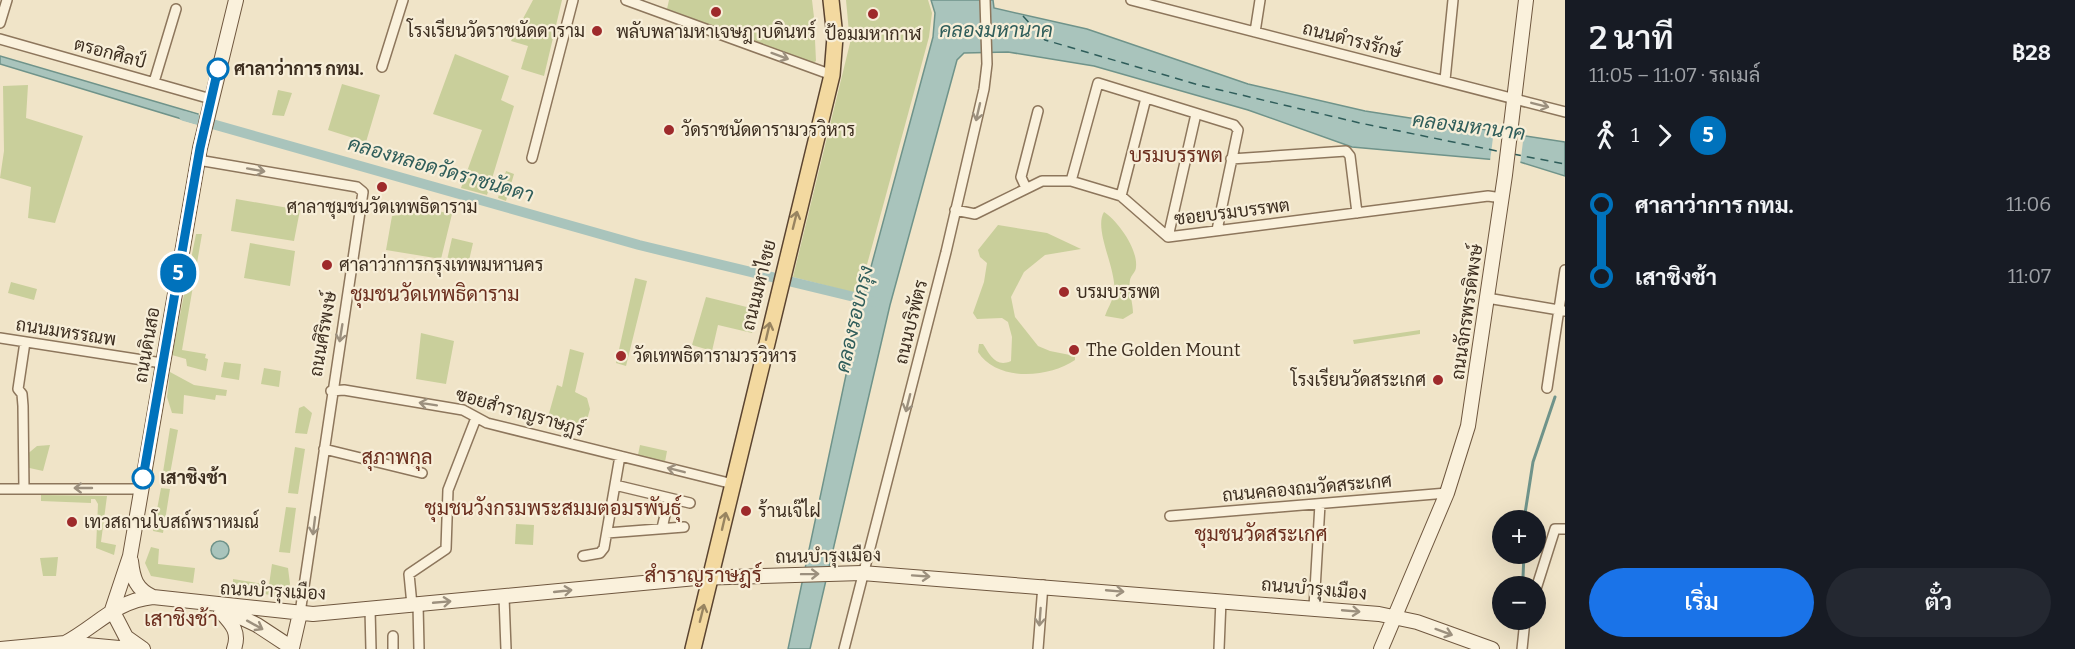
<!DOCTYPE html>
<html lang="th">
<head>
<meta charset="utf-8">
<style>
	body { margin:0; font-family:Bitter,Sarabun,serif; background:#242831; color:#f1f3f6; height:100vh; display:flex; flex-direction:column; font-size:22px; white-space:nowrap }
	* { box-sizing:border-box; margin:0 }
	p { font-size:20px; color:#9ea1a6 }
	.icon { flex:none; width:33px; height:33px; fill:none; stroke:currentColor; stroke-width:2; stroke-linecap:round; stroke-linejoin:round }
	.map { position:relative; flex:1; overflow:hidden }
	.sheet { display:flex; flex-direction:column; background:#171b24; width:510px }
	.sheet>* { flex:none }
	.badge { padding:0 12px; border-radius:20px; font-size:21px; line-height:39px }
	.fabs { position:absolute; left:1492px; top:510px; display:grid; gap:12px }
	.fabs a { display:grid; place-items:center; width:54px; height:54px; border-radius:50%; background:#171b24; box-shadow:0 6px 24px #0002; font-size:30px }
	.map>.badge { position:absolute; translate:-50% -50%; box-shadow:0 0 0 3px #fff }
	.legs { display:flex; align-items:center; gap:9px; height:66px; padding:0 24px; font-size:20px }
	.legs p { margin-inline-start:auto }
	.headline { display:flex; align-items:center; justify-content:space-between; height:102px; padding:0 24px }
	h1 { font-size:33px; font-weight:600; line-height:45px }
	.cta { display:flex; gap:12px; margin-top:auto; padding:12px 24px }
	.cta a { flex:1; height:69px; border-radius:36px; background:#1a73e8; color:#fff; font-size:24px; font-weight:600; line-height:69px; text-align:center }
	.cta a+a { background:#242831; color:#f1f3f6 }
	ul { padding:0 24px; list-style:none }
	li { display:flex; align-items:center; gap:21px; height:72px; font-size:22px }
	li i { display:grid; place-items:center; width:9px; height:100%; margin:0 8px; background:currentColor }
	li i::after { content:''; width:15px; height:15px; margin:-8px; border:4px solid; border-radius:50%; background:#171b24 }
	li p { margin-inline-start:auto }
	li:first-child i { background:linear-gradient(#0000 50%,currentColor 0) }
	li:last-child i { background:linear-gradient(currentColor 50%,#0000 0) }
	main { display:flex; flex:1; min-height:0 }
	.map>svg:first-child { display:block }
	.green { fill:#c9cf9b }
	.water { fill:#a9c4bc; stroke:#6f938a; stroke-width:1.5 }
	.pier { fill:#f0e4c8 }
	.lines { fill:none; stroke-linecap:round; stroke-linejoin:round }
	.stream { stroke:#6f938a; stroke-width:3 }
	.canal { stroke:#a9c4bc; stroke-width:10 }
	.ferry { stroke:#2f5d5a; stroke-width:1.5; stroke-dasharray:8 6; stroke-linecap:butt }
	.minor-casing { stroke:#8d765c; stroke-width:12 }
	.secondary-casing { stroke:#6f573f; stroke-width:16 }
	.primary-casing { stroke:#5b4430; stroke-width:18 }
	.minor { stroke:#faf1dc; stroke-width:9 }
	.secondary { stroke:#faf1dc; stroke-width:14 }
	.primary { stroke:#f3d9a0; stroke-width:15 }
	.oneway { stroke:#9c907e }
	.oneway2 { stroke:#988460 }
	.line-1-casing { stroke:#fff; stroke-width:14 }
	.line-1 { stroke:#0072bc; stroke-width:9 }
	.poi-dot { fill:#9e2a2b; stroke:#f7eed8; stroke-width:2 }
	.stop-1-dot { fill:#fff; stroke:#0072bc; stroke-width:3 }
	.labels { text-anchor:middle; stroke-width:4.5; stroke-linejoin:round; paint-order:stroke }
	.poi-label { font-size:18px; fill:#3d2e20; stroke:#f7eed8; text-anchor:start }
	.street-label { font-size:18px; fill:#3d2e20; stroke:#f7eed8 }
	.stop-label { font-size:18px; font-weight:bold; fill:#3d2e20; stroke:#f7eed8; text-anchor:start }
	.water-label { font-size:20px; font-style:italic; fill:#2f5d5a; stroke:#f7eed8 }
	.neighbourhood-label { font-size:20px; fill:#6b2e1e; stroke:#f7eed8 }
	.quarter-label { font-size:21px; fill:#6b2e1e; stroke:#f7eed8 }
</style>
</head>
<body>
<main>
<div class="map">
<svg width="1565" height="649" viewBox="0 0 1565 649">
	<rect width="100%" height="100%" fill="#f0e4c8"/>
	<path class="green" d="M533,0H562L544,76L521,69L528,46L511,41Z
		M669,0H812L815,26H810L809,39L815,40L816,61L813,63L667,9Z
		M846,0H928L932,13L929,37L859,294L793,277L850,43Z
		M455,54L509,76L501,100L514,106L487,195L461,188L482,130L433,114Z
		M342,84L380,95L366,142L328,130Z
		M28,85L26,118L83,136L55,223L28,218L31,187L0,178L4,151L3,86Z
		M278,90L292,93L284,116L272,115Z
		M506,171L514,174L506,201L498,198Z
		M236,199L300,210L294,241L231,231Z
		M433,210L452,214L441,259L386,250L392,216Z
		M1104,212C1118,221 1138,249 1136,267C1136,272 1131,275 1130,280C1128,290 1133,302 1133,313L1123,319L1105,316C1107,309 1112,302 1114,294C1118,271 1093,230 1104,212Z
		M998,225L1047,233L1081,249L1045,255L1024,272L1011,297L1015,317L1038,346L1050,351L1075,356V360C1049,378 997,382 978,352L979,344H983C990,355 996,368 1011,361L1012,337L1008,322L1002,318L977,319L973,313L984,282L987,263L980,257L978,250Z
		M196,234H202L182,350L206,354L205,358L208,359L206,371L187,366L186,359L172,355Z
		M452,238L473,243L468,265L447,260Z
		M250,243L295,251L290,286L244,278Z
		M635,278L647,281L626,366L616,363Z
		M11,282L37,289L34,300L8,293Z
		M706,297L759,310L752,333L718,325L712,351L692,345Z
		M1420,330V334L1354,344L1353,340Z
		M421,333L454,341L446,384L416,379Z
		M570,349L584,353L575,392L587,398L590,409L585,427L548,417L557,385L562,387Z
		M224,362L241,364L239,380L221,377Z
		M264,368L281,371L279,387L261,384Z
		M170,372L194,385L227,390L226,396L216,395L215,400L184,395L183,414L172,413L167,397Z
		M304,406L312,413L307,434L295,433L299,408Z
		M170,428L178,430L170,474L163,472Z
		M50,445L43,471L25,467V456L37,446Z
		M640,445L667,451L665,462L638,455Z
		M295,447L305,449L298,494L288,493Z
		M161,488L170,489L163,533L153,531Z
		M41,495L107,496L101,542L116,545L114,555L96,548L98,504L95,499H91V503L41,501Z
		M286,507L296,508L290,553L279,552Z
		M516,524L534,525L533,545L515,544Z
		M151,547L159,549L158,564L195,568L193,583L151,576L145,563Z
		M58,557L56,576H43L40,558Z
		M272,564L288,568L290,584L285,594L275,596L233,588V579L269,585Z"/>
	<path class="water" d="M931,0H993L994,8L1087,29L1248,84L1365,111L1565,142V176L1520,162L1352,147L1248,110L1094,66L1008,52L964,53L957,60L890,305L810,649H788L861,304L933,37L935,13Z
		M0,56L198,114L195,123L0,64Z
		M211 550a9 9 0 1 1 18 0a9 9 0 1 1-18 0Z"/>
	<path class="pier" d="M1494,130L1524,134L1520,165L1490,161Z"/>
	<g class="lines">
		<path class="stream" d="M1524,520L1533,462L1555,397
			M1523,577L1524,554"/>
		<path class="canal" d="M184,116L639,245L875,302"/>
		<path class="ferry" d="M1023,16L1045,40L1199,85L1360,123L1502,152
			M1513,154L1565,164"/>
		<g class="minor-casing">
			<path id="minor" d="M626,0L832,75
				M1131,0L1565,112
				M0,23L7,0
				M1255,32L1260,0
				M0,39L211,99
				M382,67L403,0
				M1445,80L1453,0
				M154,82L176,9
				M532,158L573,0
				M1231,159L1346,151L1350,156L1357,213
				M198,160L357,187L363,192L300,613
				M1071,181L1098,83L1234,125L1238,130L1217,230
				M1026,188L1021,177L1038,111
				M1121,196L1146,98
				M955,210L975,214L1042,181H1071L1121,196L1168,237L1488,196L1502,198
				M1168,237L1196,114
				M1487,298L1565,311
				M0,338L162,363
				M1547,388L1565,270
				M331,391L344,390L463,410L487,423L733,484
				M324,449L422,473
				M615,485L690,503
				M0,489H141
				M24,489L23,406L22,394L18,389L25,342
				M1170,516L1447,493
				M662,528L669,498
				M607,533L684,527
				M583,556L600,553L604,548L620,456
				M1536,589L1555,529H1565
				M504,597L506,649
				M418,604L419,649
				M412,605L409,574L446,549L448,490L476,418
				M1314,607L1320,504
				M370,609L371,649
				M393,636V649
				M844,649L946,252L984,89L987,64L985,0
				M1038,649L1043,585
				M1219,649L1221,600
				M1522,649L1525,620"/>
		</g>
		<g class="secondary-casing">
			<path id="secondary" d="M131,561C133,579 136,589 153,597
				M223,609L257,625L292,648
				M112,610L130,556L200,148L236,0
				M112,610L126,637L143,649
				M221,612C232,624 240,632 234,649
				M65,643C97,626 115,601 153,597L313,614L696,578L862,573L1379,614L1417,622L1492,649
				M292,648L300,613
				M0,649L65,643L130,649
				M1381,649L1447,493L1468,426L1505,175L1526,0"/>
		</g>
		<g class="primary-casing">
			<path id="primary" d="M693,649L832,75L835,37L831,0"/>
		</g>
		<use href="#minor" class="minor"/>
		<use href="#secondary" class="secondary"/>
		<use href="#primary" class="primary"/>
	</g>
	<defs><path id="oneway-shaft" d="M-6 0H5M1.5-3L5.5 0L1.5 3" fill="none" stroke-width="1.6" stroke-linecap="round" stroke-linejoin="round" transform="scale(1.5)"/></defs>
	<g class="oneway">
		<use href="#oneway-shaft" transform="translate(780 56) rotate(20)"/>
		<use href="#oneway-shaft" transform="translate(1540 105) rotate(14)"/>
		<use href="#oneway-shaft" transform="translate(978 112) rotate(103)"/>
		<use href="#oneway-shaft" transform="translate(256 170) rotate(10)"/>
		<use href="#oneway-shaft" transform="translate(341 333) rotate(99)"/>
		<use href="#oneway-shaft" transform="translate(908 403) rotate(104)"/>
		<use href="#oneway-shaft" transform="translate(428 404) rotate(-171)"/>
		<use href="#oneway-shaft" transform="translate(676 470) rotate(-166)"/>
		<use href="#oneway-shaft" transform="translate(83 488) rotate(180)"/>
		<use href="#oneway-shaft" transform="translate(314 526) rotate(97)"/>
		<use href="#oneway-shaft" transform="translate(810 574) rotate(-1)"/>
		<use href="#oneway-shaft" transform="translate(921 576) rotate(4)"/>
		<use href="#oneway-shaft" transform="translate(563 591) rotate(-6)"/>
		<use href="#oneway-shaft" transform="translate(1115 591) rotate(5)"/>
		<use href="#oneway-shaft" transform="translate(442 602) rotate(-5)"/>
		<use href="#oneway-shaft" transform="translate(1351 611) rotate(5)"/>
		<use href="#oneway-shaft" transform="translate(1040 617) rotate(94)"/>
		<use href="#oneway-shaft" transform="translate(255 625) rotate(29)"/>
		<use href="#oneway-shaft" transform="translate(1444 632) rotate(20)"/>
	</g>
	<g class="oneway2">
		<use href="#oneway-shaft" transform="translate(795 220) rotate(-76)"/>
		<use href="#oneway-shaft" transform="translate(768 331) rotate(-77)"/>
		<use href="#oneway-shaft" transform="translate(724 521) rotate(-77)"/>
		<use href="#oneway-shaft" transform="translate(702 613) rotate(-76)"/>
	</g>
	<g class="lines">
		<g class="line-1-casing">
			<path id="line-1" d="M143,478L200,148L218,69"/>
		</g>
		<use href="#line-1" class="line-1"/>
	</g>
	<g class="poi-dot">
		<circle cx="716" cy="12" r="6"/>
		<circle cx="873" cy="14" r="6"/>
		<circle cx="597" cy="31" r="6"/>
		<circle cx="669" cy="130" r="6"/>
		<circle cx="382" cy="187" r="6"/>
		<circle cx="327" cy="265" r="6"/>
		<circle cx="1064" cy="292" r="6"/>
		<circle cx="1074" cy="350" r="6"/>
		<circle cx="621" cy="356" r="6"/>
		<circle cx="1438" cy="380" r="6"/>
		<circle cx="746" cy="511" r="6"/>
		<circle cx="72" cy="522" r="6"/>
	</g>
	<g class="stop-1-dot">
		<circle cx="218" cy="69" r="10"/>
		<circle cx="143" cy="478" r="10"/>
	</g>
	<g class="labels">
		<g class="poi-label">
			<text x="585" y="37" text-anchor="end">โรงเรียนวัดราชนัดดาราม</text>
			<text x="716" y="38" text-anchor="middle">พลับพลามหาเจษฎาบดินทร์</text>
			<text x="873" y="40" text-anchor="middle">ป้อมมหากาฬ</text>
			<text x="681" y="136">วัดราชนัดดารามวรวิหาร</text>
			<text x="382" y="213" text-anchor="middle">ศาลาชุมชนวัดเทพธิดาราม</text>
			<text x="339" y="271">ศาลาว่าการกรุงเทพมหานคร</text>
			<text x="1076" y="298">บรมบรรพต</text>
			<text x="1086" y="356">The Golden Mount</text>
			<text x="633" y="362">วัดเทพธิดารามวรวิหาร</text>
			<text x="1426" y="386" text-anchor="end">โรงเรียนวัดสระเกศ</text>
			<text x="758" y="517">ร้านเจ๊ไฝ</text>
			<text x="84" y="528">เทวสถานโบสถ์พราหมณ์</text>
		</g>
		<g class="street-label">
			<text transform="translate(1352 40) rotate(14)" y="6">ถนนดำรงรักษ์</text>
			<text transform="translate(110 53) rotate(15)" y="6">ตรอกศิลป์</text>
			<text transform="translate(1232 212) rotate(-7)" y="6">ซอยบรมบรรพต</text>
			<text transform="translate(759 285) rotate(-76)" y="6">ถนนมหาไชย</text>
			<text transform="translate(1467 312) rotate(-82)" y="6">ถนนจักรพรรดิพงษ์</text>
			<text transform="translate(911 322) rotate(-76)" y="6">ถนนบริพัตร</text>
			<text transform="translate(66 332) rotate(9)" y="6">ถนนมหรรณพ</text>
			<text transform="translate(323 334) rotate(-80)" y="6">ถนนศิริพงษ์</text>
			<text transform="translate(147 345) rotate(-80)" y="6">ถนนดินสอ</text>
			<text transform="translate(520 412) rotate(16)" y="6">ซอยสำราญราษฎร์</text>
			<text transform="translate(1307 488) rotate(-5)" y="6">ถนนคลองถมวัดสระเกศ</text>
			<text transform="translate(828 556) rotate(-1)" y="6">ถนนบำรุงเมือง</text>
			<text transform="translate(1314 589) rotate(5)" y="6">ถนนบำรุงเมือง</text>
			<text transform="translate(273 591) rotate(3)" y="6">ถนนบำรุงเมือง</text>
		</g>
		<g class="stop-label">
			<text x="234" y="75">ศาลาว่าการ กทม.</text>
			<text x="160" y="484">เสาชิงช้า</text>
		</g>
		<g class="water-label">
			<text x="996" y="37">คลองมหานาค</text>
			<text transform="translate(1469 126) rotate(7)" y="7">คลองมหานาค</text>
			<text transform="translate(441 169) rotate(16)" y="7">คลองหลอดวัดราชนัดดา</text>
			<text transform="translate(854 319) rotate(-77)" y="7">คลองรอบกรุง</text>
		</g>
		<g class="neighbourhood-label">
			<text x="1176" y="162">บรมบรรพต</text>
			<text x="435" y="301">ชุมชนวัดเทพธิดาราม</text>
			<text x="397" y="464">สุภาพกุล</text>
			<text x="553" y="515">ชุมชนวังกรมพระสมมตอมรพันธุ์</text>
			<text x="1261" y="541">ชุมชนวัดสระเกศ</text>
		</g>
		<g class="quarter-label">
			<text x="703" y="582">สำราญราษฎร์</text>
			<text x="181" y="626">เสาชิงช้า</text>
		</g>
	</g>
</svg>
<div class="fabs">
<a>+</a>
<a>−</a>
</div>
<b class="badge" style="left:178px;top:273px;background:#0072bc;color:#fff">5</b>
</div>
<section class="sheet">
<div class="headline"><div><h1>2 นาที</h1><p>11:05 – 11:07 · รถเมล์</p></div><b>฿28</b></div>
<div class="legs"><svg class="icon" aria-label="walk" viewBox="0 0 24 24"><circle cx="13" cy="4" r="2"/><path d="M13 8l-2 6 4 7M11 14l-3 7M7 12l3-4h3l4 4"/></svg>1<svg class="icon" aria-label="forward" viewBox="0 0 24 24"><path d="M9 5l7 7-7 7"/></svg><b class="badge" style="background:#0072bc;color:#fff">5</b></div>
<ul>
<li><i style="color:#0072bc"></i><b>ศาลาว่าการ กทม.</b><p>11:06</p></li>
<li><i style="color:#0072bc"></i><b>เสาชิงช้า</b><p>11:07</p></li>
</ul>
<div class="cta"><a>เริ่ม</a><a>ตั๋ว</a></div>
</section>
</main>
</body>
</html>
